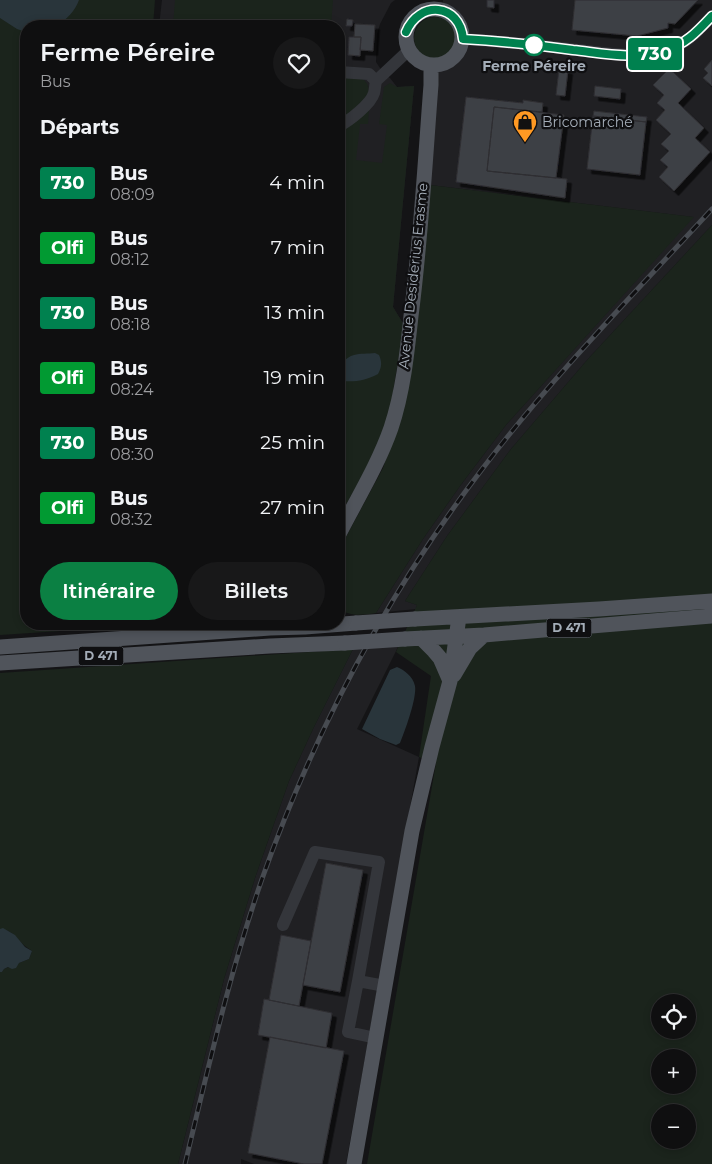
<!DOCTYPE html>
<html lang="fr">
<head>
<meta charset="utf-8">
<style>
	body { margin:0; font-family:Montserrat,sans-serif; background:#181819; color:#f1f3f6; height:100vh; display:flex; flex-direction:column; font-size:19px; white-space:nowrap }
	* { box-sizing:border-box; margin:0 }
	p { font-size:16px; color:#9b9c9f }
	.icon { flex:none; width:28px; height:28px; fill:none; stroke:currentColor; stroke-width:2; stroke-linecap:round; stroke-linejoin:round }
	.map { position:relative; flex:1; overflow:hidden }
	.drawer { position:absolute; left:20px; top:20px; width:325px; height:610px; display:flex; flex-direction:column; background:#0f0f10; border-radius:20px; box-shadow:0 2px 8px #0003,0 0 0 1px #2f2f30 }
	.drawer>* { flex:none }
	.badge { padding:0 10px; border-radius:4px; font-size:18px; line-height:32px }
	.buttons { position:absolute; left:651px; top:994px; display:grid; gap:10px }
	.buttons a { display:grid; place-items:center; width:45px; height:45px; border-radius:50%; background:#0f0f10; box-shadow:0 2px 8px #0003,0 0 0 1px #2f2f30; font-size:25px }
	.map>.badge { position:absolute; translate:-50% -50%; box-shadow:0 0 0 2px #fff }
	h2 { padding:0 20px; font-size:19px; line-height:45px }
	.round { display:grid; place-items:center; flex:none; width:52px; height:52px; border-radius:26px; background:#181819 }
	.head { display:flex; align-items:center; justify-content:space-between; height:85px; padding:0 20px }
	h1 { font-size:24px; font-weight:600; line-height:38px }
	.primary-button { display:flex; gap:10px; margin-top:auto; padding:10px 20px }
	.primary-button a { flex:1; height:58px; border-radius:30px; background:#0b8043; color:#fff; font-size:20px; font-weight:600; line-height:58px; text-align:center }
	.primary-button a+a { background:#181819; color:#f1f3f6 }
	ul { padding:0; list-style:none }
	li { display:flex; align-items:center; gap:15px; height:65px; padding:0 20px }
	li div { flex:1 }
	li b { display:block; font-size:19px }
	li em { font-style:normal }
	li .badge { min-width:55px; font-weight:700; text-align:center }
	.map>svg:first-child { display:block }
	.built { fill:#202023 }
	.green { fill:#1b241c; fill-rule:evenodd }
	.water { fill:#29353b }
	.building { fill:#3e3f44; stroke:#2e2e32; filter:url(#shadow) }
	.lines { fill:none; stroke-linecap:round; stroke-linejoin:round }
	.minor { stroke:#34363b; stroke-width:12 }
	.major { stroke:#50545b; stroke-width:15 }
	.rail-casing { stroke:#474b51; stroke-width:5 }
	.rail { stroke:#0f0f11; stroke-width:3; stroke-dasharray:9; stroke-linecap:butt }
	.major-bridge { stroke:#50545b; stroke-width:15 }
	.line-casing { stroke:#fff; stroke-width:11 }
	.line { stroke:#00814f; stroke-width:8 }
	.stop-dot { fill:#fff; stroke:#00814f; stroke-width:2.5 }
	.labels { text-anchor:middle; stroke-width:4.5; stroke-linejoin:round; paint-order:stroke }
	.shield { fill:#0f0f11; stroke:#777e86; stroke-width:1 }
	.shield-label { font-size:12px; font-weight:bold; fill:#a4adb8 }
	.stop-label { font-size:14px; font-weight:bold; fill:#a4adb8; stroke:#0f0f11 }
	.poi-label { font-size:14px; fill:#a4adb8; stroke:#0f0f11; text-anchor:start }
	.street-label { font-size:14px; fill:#a4adb8; stroke:#0f0f11 }
</style>
</head>
<body>
<div class="map">
<svg width="712" height="1164" viewBox="0 0 712 1164">
	<defs>
		<filter id="shadow"><feDropShadow dx="4.5" dy="4.5" stdDeviation="0" flood-color="#0009"/></filter>
	</defs>
	<rect width="100%" height="100%" fill="#141416"/>
	<path class="built" d="M162,0H395L391,3L380,24L377,34L376,62L384,74L390,78L397,87L414,86L393,307L404,325L339,257V26H159Z
		M443,0H712V225L588,359L511,449L447,536L405,601L417,605L416,609L376,613L423,539L460,486L506,425L693,217L430,185Z
		M399,645L357,729L419,757L346,1164H254L241,1159V1164H178L224,979L255,878L289,781L313,729L353,649Z"/>
	<path class="green" d="M0,0H155L153,26H26V624H168L0,635Z
		M175,0H333L331,26H173Z
		M414 38a21 21 0 1 1 42 0a21 21 0 1 1-42 0Z
		M341,77C358,79 369,74 369,95L339,123Z
		M390,83L397,87L414,86L393,307L404,325L391,404L383,433L364,474L339,516V133L345,130L365,110H369L368,124H360L356,160L382,163L387,125L379,124L384,87Z
		M430,185L694,217L506,425L460,486L423,539L376,613C363,615 349,617 339,608V550L383,468L397,427Z
		M712,225V1164H367L436,763L419,757L431,676L396,652L417,605L405,601L447,536L511,449L588,359ZM660,1002H688V1030H660ZM660,1058H688V1085H660ZM660,1112H688V1140H660Z
		M353,649L313,729L289,781L255,878L224,979L178,1164H0V972H2L4,969L29,959L32,951C30,949 27,948 25,946C16,939 13,930 0,929V673Z"/>
	<path class="water" d="M0,0H79C75,11 67,19 57,26H26V32L17,29L0,18Z
		M375,353L379,355C382,362 382,367 378,374C364,381 356,382 341,381C335,370 343,358 354,355C360,353 368,354 375,353Z
		M397,667C404,670 413,676 415,686C417,698 405,731 400,743L396,745L380,739L362,729L390,670Z
		M3,928L15,935L25,947L32,951L29,959L19,963L16,968L12,969L8,967L4,969L2,972H0V929Z"/>
	<path class="building" d="M487,0H494V8L487,7Z
		M575,0H698L675,24L668,23V28L637,36L572,30Z
		M347,19L353,20L352,26H346Z
		M355,24L375,25L373,51L360,50L361,37H354Z
		M349,37H361L360,56L348,55Z
		M712,60V86L703,78L708,73L704,69Z
		M559,69L568,70L565,96L556,95Z
		M668,70L673,72L691,89L678,103L704,128L695,138L710,152L674,191L659,177L668,167L660,160L669,151L661,144L671,134L656,120L665,110L657,103L664,95L653,85Z
		M595,86L621,89L620,99L594,96Z
		M466,97L523,103V100L543,103L542,112L494,107L487,171L567,179L565,198L456,182Z
		M494,107L564,115L556,178L487,171Z
		M594,111L647,117L646,122L593,116Z
		M593,116L646,122L640,175L587,169Z
		M326,863L363,870L340,992L303,985Z
		M281,935L311,941L299,1006L269,1000Z
		M264,999L332,1013L326,1048L258,1035Z
		M270,1037L344,1051L322,1164H304L248,1153Z"/>
	<g class="lines">
		<path class="minor" d="M463,39C498,41 534,45 569,49C599,52 635,60 664,51C686,45 697,32 712,16
			M339,72L369,74L376,81L409,50
			M339,126C349,121 371,104 374,93C375,90 375,85 376,81
			M283,925L315,852L379,862L358,981
			M376,1038L348,1032L358,981L385,986"/>
		<path class="major" d="M406 37a28 28 0 1 1 56 0a28 28 0 1 1-56 0Z
			M339,534C357,499 378,465 391,428C403,392 407,354 411,316C421,239 425,162 431,85V66
			M415,619L599,609L712,601
			M421,638L434,651L440,658L450,681
			M405,639L484,635L712,616
			M0,647L270,628L305,627L356,623
			M0,663L270,646L345,643
			M454,675L470,648L484,635
			M354,1164L412,831L432,747L450,681L459,617"/>
		<g class="rail-casing">
			<path id="rail" d="M185,1164C208,1069 230,971 262,879C314,732 388,592 483,468C553,376 634,294 712,209"/>
		</g>
		<use href="#rail" class="rail"/>
		<path class="major-bridge" d="M356,623L415,619
			M345,643L405,639"/>
	</g>
	<g class="lines">
		<g class="line-casing">
			<path id="line" d="M406,32C419,0 460,3 463,39C499,41 536,45 573,50C602,53 635,60 664,51C686,44 697,32 712,16"/>
		</g>
		<use href="#line" class="line"/>
	</g>
	<defs>
		<g id="shop-pin" transform="scale(1.25)"><path d="M0 17L-7.5 6A9.5 9.5 0 1 1 7.5 6Z" fill="#ff9923" stroke="#0f0f11"/><path d="M-5-2.5h2.3a2.7 3.5 0 0 1 5.4 0H5L5.5 6h-11ZM-1.5-2.5h3a1.5 2.3 0 0 0-3 0Z" fill="#111"/></g>
	</defs>
	<g fill-rule="evenodd">
		<use href="#shop-pin" x="525" y="122"/>
	</g>
	<circle class="stop-dot" cx="534" cy="45" r="10"/>
	<g class="labels">
		<g class="shield">
			<rect x="546.5" y="618.5" width="45" height="19" rx="4"/>
			<rect x="78.5" y="646.5" width="45" height="19" rx="4"/>
		</g>
		<g class="shield-label">
			<text x="569" y="632">D 471</text>
			<text x="101" y="660">D 471</text>
		</g>
		<g class="stop-label">
			<text x="534" y="71">Ferme Péreire</text>
		</g>
		<g class="poi-label">
			<text x="542" y="127">Bricomarché</text>
		</g>
		<g class="street-label">
			<text transform="translate(413 276) rotate(-84)" y="5">Avenue Desiderius Erasme</text>
		</g>
	</g>
</svg>
<div class="buttons">
<a><svg class="icon" aria-label="locate" viewBox="0 0 24 24"><circle cx="12" cy="12" r="6"/><path d="M12 2v4M12 18v4M2 12h4M18 12h4"/></svg></a>
<a>+</a>
<a>−</a>
</div>
<b class="badge" style="left:655px;top:54px;background:#00814f;color:#fff">730</b>
<section class="drawer">
<div class="head"><div><h1>Ferme Péreire</h1><p>Bus</p></div><a class="round"><svg class="icon" aria-label="heart" viewBox="0 0 24 24"><path d="M12 20l-8-8c-3-5 5-10 8-4 3-6 11-1 8 4z"/></svg></a></div>
<h2>Départs</h2>
<ul>
<li><span class="badge" style="background:#00814f;color:#fff">730</span><div><b>Bus</b><p>08:09</p></div><em>4 min</em></li>
<li><span class="badge" style="background:#019a32;color:#fff">Olfi</span><div><b>Bus</b><p>08:12</p></div><em>7 min</em></li>
<li><span class="badge" style="background:#00814f;color:#fff">730</span><div><b>Bus</b><p>08:18</p></div><em>13 min</em></li>
<li><span class="badge" style="background:#019a32;color:#fff">Olfi</span><div><b>Bus</b><p>08:24</p></div><em>19 min</em></li>
<li><span class="badge" style="background:#00814f;color:#fff">730</span><div><b>Bus</b><p>08:30</p></div><em>25 min</em></li>
<li><span class="badge" style="background:#019a32;color:#fff">Olfi</span><div><b>Bus</b><p>08:32</p></div><em>27 min</em></li>
</ul>
<div class="primary-button"><a>Itinéraire</a><a>Billets</a></div>
</section>
</div>
</body>
</html>
